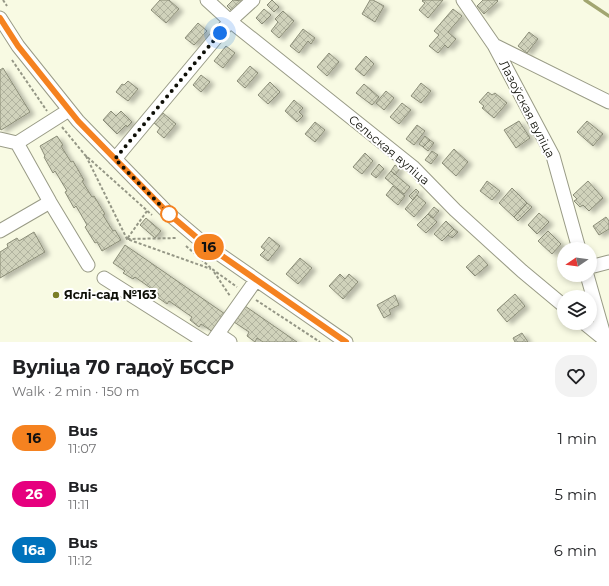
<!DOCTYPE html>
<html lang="en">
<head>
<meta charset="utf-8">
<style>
	body { margin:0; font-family:Montserrat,sans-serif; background:#f2f2f2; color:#202124; height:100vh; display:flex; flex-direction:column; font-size:15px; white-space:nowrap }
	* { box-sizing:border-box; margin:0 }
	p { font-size:13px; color:#757577 }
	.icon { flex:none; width:22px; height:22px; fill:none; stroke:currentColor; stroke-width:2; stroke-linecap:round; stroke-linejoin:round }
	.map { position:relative; height:342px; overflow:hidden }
	.details { display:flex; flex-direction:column; background:#fff; flex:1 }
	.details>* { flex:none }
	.badge { padding:0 8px; border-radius:13px; font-size:14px; line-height:26px }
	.needle { width:26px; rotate:257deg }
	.buttons { position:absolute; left:557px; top:242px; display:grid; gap:8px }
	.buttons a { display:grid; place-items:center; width:40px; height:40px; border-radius:50%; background:#fff; box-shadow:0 2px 6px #0003; font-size:20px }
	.you { position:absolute; width:20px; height:20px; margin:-10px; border:3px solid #fff; border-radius:50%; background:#1a73e8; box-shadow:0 0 0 6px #1a73e833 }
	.map>.badge { position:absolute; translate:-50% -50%; box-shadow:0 0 0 2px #fff }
	.round { display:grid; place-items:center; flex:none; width:42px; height:42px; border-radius:16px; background:#f2f2f2 }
	.head { display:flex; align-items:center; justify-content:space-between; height:68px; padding:0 12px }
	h1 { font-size:19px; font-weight:700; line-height:30px }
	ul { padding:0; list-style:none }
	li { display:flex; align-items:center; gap:12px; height:56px; padding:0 12px }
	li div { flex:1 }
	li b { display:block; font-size:15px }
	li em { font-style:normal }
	li .badge { min-width:44px; font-weight:700; text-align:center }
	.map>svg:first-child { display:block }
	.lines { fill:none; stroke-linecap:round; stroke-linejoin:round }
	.stream { stroke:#a2a670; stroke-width:3.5 }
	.building { fill:url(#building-cross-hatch); stroke:#8b8d78; filter:url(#shadow) }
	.minor-casing { stroke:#999b86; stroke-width:15 }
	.path { stroke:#959786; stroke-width:2; stroke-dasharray:3 2; stroke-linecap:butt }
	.minor { stroke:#fff; stroke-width:13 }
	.line-casing { stroke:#fff; stroke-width:9 }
	.line { stroke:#f58220; stroke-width:6 }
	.walk { stroke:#0e0f07; stroke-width:4; stroke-dasharray:0 7.2 }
	.stop-dot { fill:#fff; stroke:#f58220; stroke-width:2 }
	.poi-dot { fill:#7a7e28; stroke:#fff; stroke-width:1.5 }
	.labels { text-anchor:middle; stroke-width:4; stroke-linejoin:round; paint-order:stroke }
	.street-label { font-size:12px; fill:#0e0f07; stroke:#fff }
	.poi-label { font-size:12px; font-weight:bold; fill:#0e0f07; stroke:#fff; text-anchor:start }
</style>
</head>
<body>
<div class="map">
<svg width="609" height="342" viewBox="0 0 609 342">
	<defs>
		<pattern id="building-cross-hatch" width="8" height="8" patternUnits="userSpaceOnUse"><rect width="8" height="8" fill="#d0d2bb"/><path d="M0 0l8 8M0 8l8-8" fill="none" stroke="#b1b39f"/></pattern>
		<filter id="shadow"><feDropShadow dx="4.5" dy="2.5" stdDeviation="2" flood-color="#0004"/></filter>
	</defs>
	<rect width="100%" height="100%" fill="#f8fae3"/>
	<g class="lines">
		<path class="stream" d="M585,0L609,16"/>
	</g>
	<path class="building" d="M160,0H169L179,9L166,23L151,10Z
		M233,0L242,1L232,11L227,6Z
		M272,0L279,7L274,12L267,5Z
		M370,0H373L384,6L375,22L362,14Z
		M423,0H443L428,18L419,10L425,3L422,1Z
		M483,0H497L498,1L484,14L477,6Z
		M264,9L271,15L262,24L256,18Z
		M453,9L462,16L448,32L456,39L448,48L445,45L438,53L429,46L439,35L434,31Z
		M283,11L294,21L279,38L271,31L278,22L275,19Z
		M198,23L207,31L194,45L185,38Z
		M303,29L315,38L311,44L308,41L299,53L290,46Z
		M529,32L538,39L527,53L518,46Z
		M226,46L235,53L223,68L214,61Z
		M329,53L339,62L327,76L317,67Z
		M366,56L374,64L364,76L355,69Z
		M250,66L258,73L245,88L237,81Z
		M3,68L30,112L1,130L0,128V70Z
		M201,75L210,82L201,92L193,85Z
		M128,81L138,89L128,101L116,92L122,84L124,85Z
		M270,82L280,92L268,104L258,95Z
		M421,83L431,91L421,103L411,96Z
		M364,84L379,97L372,105L356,93Z
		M386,91L394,98L384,110L376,103Z
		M488,92L492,95L495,93L507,103L494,118L482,108L484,106L479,102Z
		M294,100L303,108L299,112L303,116L297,122L285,111Z
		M402,103L411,110L399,124L390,117Z
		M111,111L116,116L121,111L132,122L127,127L126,125L117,134L103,120Z
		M163,113L176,124L164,138L157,132L160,128L154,123Z
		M519,121L530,138L516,148L504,130Z
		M587,121L603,134L593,146L577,132Z
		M315,122L325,130L315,142L305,134Z
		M417,125L425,131L414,145L406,139Z
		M57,136L63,145L61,146L71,162L73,161L84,180L82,181L92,197L94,196L105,214L103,215L113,231L115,230L121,240L102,251L97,242L95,243L85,227L87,225L76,206L74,208L65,192L67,191L55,171L53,173L44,157L45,156L40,146Z
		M425,136L430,140L423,147L419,144Z
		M430,140L434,143L428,151L423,147Z
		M454,149L468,162L456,176L442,163Z
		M432,151L438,155L431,164L425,160Z
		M365,153L373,161L362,174L353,167Z
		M379,164L384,169L376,178L371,174Z
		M395,165L400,169L395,175L391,171Z
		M391,171L410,187L404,194L385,178Z
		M487,181L500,191L492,200L480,191Z
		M588,181L603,198L589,211L583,205L580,207L574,201L577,199L573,195Z
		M393,186L405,196L398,205L386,195Z
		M512,188L527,203L514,217L499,203Z
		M416,189L419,192L413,200L409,196Z
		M417,195L426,203L414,217L405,209Z
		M527,203L532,207L518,221L514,217Z
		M434,207L439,211L433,218L428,214Z
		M539,213L549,222L537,234L528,225Z
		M428,214L437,222L426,233L417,225Z
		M606,217L609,221V229L599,235L593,226Z
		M146,218L161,231L155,238L140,225Z
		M446,221L454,229L442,241L434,234Z
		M454,229L458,232L452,238L448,235Z
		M548,231L561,244L552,254L538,241Z
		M34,232L45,252L0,278V252L8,247L7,244L17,238L19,241Z
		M269,237L280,246L268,261L260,255L265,250L261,247Z
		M125,245L225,314L213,332L201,324L199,327L190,320L192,317L169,301L167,304L157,297L159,294L135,277L133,279L123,273L125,271L113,263Z
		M479,255L488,265L475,276L466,267Z
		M300,258L312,268L298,284L286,274Z
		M340,274L345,279L349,274L358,282L343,299L329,286Z
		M515,294L525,306L507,322L497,310Z
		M395,295L399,305L389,310L391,314L384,318L377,305Z
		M245,306L297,342H263L257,338L255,342L247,336L249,332L234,322Z
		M522,333L528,342H515L513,338Z"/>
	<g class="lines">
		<g class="minor-casing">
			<path id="minor" d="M207,0L230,21L413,167L455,210L522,271L564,306
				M463,0L494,45L553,156L579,249
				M0,18L18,46L78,121L169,214L202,242L346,342
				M494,45L609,102
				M0,139L17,143L69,110
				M17,143L50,202L88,265
				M115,159L230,21L253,0
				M0,231L50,202
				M590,267L609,262
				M587,275L606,342
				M104,278L205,342
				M584,323L605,340
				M218,334L230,342
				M212,342L256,280"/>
		</g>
		<path class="path" d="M3,0L7,6
			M12,60L47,111
			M62,127L85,155L152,215
			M86,156L127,239L211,269
			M147,211L127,239L177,238
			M186,246L212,269L237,287
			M214,272L230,296
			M256,300L320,342"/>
		<use href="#minor" class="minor"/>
	</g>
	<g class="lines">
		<g class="line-casing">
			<path id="line" d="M0,18L18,46L78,121L169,214L202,242L346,342"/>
		</g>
		<use href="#line" class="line"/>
		<path class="walk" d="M169,214L115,159L220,33"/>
	</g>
	<circle class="stop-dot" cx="169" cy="214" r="8"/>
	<circle class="poi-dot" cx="56" cy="295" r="4"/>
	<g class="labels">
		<g class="street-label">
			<text transform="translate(527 109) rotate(63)" y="4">Лазоўская вуліца</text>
			<text transform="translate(389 150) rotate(40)" y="4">Сельская вуліца</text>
		</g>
		<g class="poi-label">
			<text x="64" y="299">Яслі-сад №163</text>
		</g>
	</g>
</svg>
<div class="buttons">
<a><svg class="needle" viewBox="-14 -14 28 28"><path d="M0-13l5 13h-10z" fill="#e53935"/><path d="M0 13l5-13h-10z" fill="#757577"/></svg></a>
<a><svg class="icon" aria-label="layers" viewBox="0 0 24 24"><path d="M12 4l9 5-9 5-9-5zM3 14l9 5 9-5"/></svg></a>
</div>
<div class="you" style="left:220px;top:33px"></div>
<b class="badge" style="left:209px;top:247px;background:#f58220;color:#111">16</b>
</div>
<section class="details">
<div class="head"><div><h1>Вуліца 70 гадоў БССР</h1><p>Walk · 2 min · 150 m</p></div><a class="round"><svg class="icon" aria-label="heart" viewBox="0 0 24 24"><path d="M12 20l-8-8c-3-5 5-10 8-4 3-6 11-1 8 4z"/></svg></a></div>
<ul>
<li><span class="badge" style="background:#f58220;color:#111">16</span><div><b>Bus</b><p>11:07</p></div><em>1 min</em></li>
<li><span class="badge" style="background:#e6007e;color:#fff">26</span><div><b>Bus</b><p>11:11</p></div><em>5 min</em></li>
<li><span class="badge" style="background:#0072bc;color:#fff">16а</span><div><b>Bus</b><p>11:12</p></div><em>6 min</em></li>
</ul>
</section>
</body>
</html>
